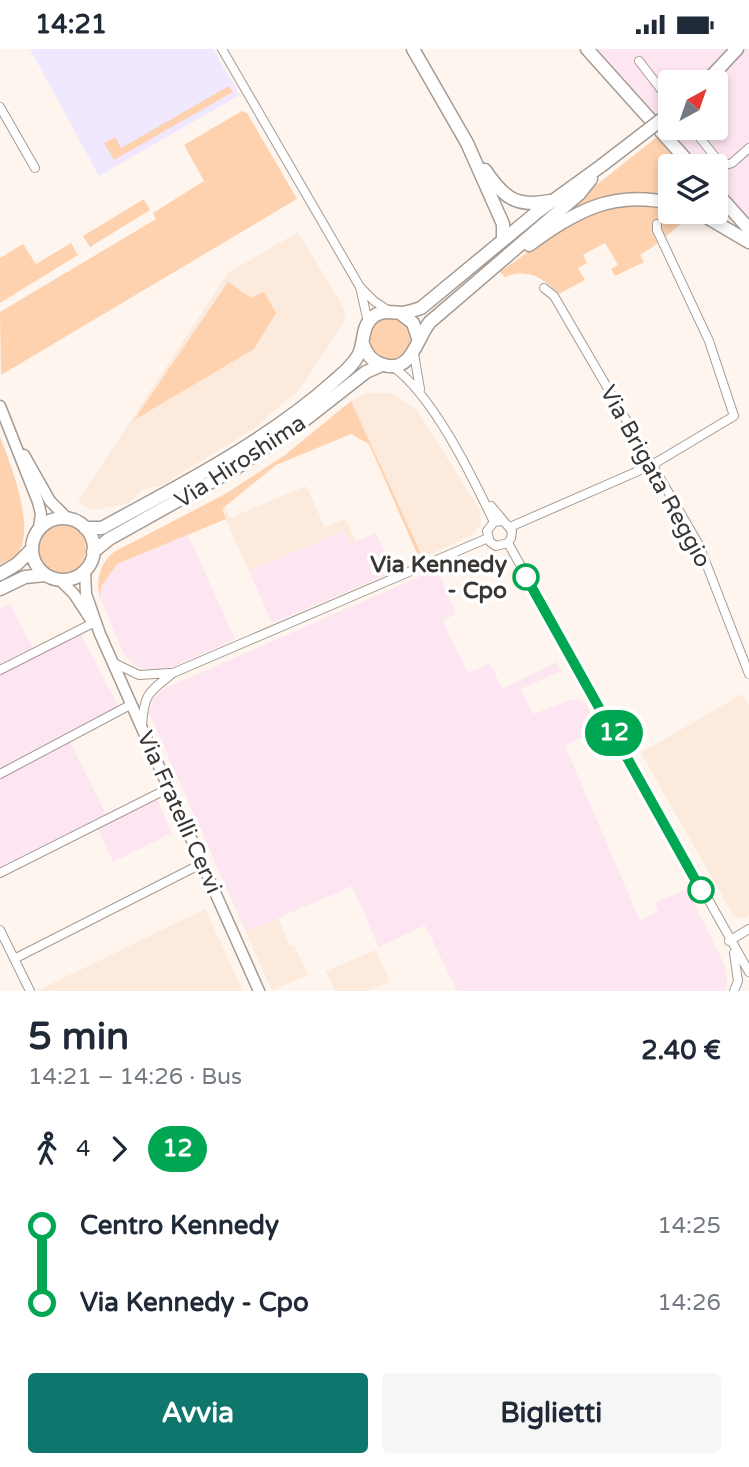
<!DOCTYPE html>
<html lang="it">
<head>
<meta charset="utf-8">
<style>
	body { margin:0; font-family:"Varela Round",sans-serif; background:#f6f6f7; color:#1f2937; height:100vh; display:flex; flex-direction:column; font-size:26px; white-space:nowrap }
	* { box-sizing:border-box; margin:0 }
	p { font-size:23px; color:#747a83 }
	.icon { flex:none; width:38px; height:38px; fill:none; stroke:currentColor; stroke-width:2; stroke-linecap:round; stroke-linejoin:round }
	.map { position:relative; height:942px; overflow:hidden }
	.drawer { display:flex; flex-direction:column; background:#fff; flex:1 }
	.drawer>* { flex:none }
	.badge { padding:0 14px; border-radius:23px; font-size:24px; line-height:46px }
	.needle { width:46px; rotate:40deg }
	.tools { position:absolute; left:658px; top:21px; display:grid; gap:14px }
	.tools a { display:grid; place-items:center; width:70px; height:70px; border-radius:7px; background:#fff; box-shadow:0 4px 10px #0003; font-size:35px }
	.map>.badge { position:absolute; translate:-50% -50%; box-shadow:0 0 0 4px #fff }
	.legs { display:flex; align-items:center; gap:10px; height:77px; padding:0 28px; font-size:23px }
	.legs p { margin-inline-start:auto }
	.summary { display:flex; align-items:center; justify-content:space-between; height:119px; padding:0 28px }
	h1 { font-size:38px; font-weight:700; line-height:52px }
	.primary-button { display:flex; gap:14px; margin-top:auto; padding:14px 28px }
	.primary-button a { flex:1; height:80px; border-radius:7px; background:#0f766e; color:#fff; font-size:28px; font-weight:700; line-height:80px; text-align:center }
	.primary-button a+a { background:#f6f6f7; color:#1f2937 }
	ul { padding:0 28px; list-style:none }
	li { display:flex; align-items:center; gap:24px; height:77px; font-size:26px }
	li i { display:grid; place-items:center; width:10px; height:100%; margin:0 9px; background:currentColor }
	li i::after { content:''; width:18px; height:18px; margin:-9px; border:5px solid; border-radius:50%; background:#fff }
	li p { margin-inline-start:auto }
	li:first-child i { background:linear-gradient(#0000 50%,currentColor 0) }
	li:last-child i { background:linear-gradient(currentColor 50%,#0000 0) }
	.status { display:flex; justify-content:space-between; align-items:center; height:49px; padding:0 35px; background:#fff; direction:ltr }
	.status svg { height:19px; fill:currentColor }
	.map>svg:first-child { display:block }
	.built { fill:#fceadc }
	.industrial { fill:#fde5f1; fill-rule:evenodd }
	.education { fill:#f0e8fe }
	.green { fill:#ffd2af }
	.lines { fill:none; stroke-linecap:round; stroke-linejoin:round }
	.minor-casing { stroke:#a59b93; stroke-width:10 }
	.secondary-casing { stroke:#a59b93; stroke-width:13 }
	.primary-casing { stroke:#a59b93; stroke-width:15 }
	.minor { stroke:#fff; stroke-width:8 }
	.secondary { stroke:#fff; stroke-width:10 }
	.primary { stroke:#fff; stroke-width:12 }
	.primary-bridge-casing { stroke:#a59b93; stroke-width:15; stroke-linecap:butt }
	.primary-bridge { stroke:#fff; stroke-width:12 }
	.line-1-casing { stroke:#fff; stroke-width:16 }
	.line-1 { stroke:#00a651; stroke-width:10 }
	.stop-1-dot { fill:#fff; stroke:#00a651; stroke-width:3.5 }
	.labels { text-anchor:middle; stroke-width:7; stroke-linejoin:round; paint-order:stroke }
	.street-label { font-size:23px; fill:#3a3633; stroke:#fff }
	.stop-label { font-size:23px; font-weight:bold; fill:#3a3633; stroke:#fff; text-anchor:end }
</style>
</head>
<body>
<div class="status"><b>14:21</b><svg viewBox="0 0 49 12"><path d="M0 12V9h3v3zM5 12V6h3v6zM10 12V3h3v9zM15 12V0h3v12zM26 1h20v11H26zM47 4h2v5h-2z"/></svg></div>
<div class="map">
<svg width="749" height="942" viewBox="0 0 749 942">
	<rect width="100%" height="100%" fill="#fef5ee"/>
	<path class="built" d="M298,183L345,261L344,273L300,340L253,380L162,436L142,441L129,454L99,460H91L78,452L228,224Z
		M366,344H391L417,361L479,460L481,475L473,485L423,509L351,352Z
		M306,437L325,478L346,470L356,493L350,495L344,482L249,522L221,460L225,458L230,469Z
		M742,645L749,657V866L743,869L734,867L641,704Z
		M205,860L243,942H36L41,940Z
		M278,869L290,897L294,896L308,926L272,942L246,883Z
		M376,901L390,933L367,942H335L326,922Z"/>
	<path class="industrial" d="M598,0H749V170L716,133V117H702ZM670,33H716V79H670Z
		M344,482L350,495L376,484L393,523L272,574L249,522Z
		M188,486L235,590L172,618L154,621L136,617L124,605L100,549L101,539L117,515Z
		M437,520L456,565L442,572L468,624L490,614L502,640L557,613L561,622L521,640L533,665L571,651H579L586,655L598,678L565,697L640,872L658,862L655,854L687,840L724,915L727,929L726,942H457L425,876L379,898L352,837L246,883L149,664L153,649L166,639Z
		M10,555L35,603L79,581L120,661L68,689L108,769L155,746L172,784L113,813L96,776L0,824V560Z"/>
	<path class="education" d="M30,0H213L240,46L99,127Z"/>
	<path class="green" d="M229,37L233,43L114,111L104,94L115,88L121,99Z
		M242,62L247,64L297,150L1,326L0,263L156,170L153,164L204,132L184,96Z
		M657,88L684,117H670V150L631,145L602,148L561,164Z
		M144,150L150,161L90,198L83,187Z
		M615,155L670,157V163L693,165L654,197L640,206L644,213L615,227L611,220L618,216L605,194L583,206L587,214L578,219L585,231L559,245C544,229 527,219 505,228L500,223L565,176Z
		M71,194L78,206L0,254V209L23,195L36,215Z
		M228,233L251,249L264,243L276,264L254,300L134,371Z
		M369 289a21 21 0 1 1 42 0a21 21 0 1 1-42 0Z
		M351,352L423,509H419L369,395L351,385L276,416L222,460L226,470L117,515L101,538L100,549C95,532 100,514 114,503L227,444L285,406Z
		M0,388C10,413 36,479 18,504C14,509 6,512 0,515Z
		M38 500a24 24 0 1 1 48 0a24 24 0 1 1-48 0Z"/>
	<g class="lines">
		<g class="minor-casing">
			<path id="minor" d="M222,0L360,238L368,273
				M639,12L670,52
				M0,58L35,119
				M692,79L716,109L726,116L732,114L749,99
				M544,239L554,247L699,496L749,625
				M362,240L374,252L389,262
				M414,305L420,340
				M392,317C433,346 472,427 494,473
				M491,457L512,482L511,489L508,494L496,497L490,493L487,482L494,473L502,472
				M510,478L652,416L734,367L709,292L657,181V175
				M508,494L749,923
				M114,614L139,626L170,624
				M0,621L93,574
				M142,677C144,644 148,644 173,624L488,489
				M0,725L132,655
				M0,824L169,739
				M0,881L30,942
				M729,892L749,880
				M734,904L738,932L734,942
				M14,910L203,814"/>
		</g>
		<g class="secondary-casing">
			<path id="secondary" d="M0,357L38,453L41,465L39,478
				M24,406L50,452L67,469
				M85,522L86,545L100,585L259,942
				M60,531L74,545L93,574"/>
		</g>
		<g class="primary-casing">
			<path id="primary" d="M413,0L467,94L503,175V191
				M587,0L692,117
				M706,33L737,0
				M485,121C503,148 516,159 550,152
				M716,143L749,180
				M698,163L749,193
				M529,196C575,163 611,141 670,154
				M400,264L413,274L418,289
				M363,295C366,304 371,312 381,315C412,327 416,289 430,273L579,145L591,130
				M32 500a31 31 0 1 1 62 0a31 31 0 1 1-62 0Z
				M85,479H102C182,435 264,394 333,333C343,324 353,317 359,305C365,292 361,277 374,267C383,261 390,263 400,264C407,264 415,261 421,259L536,164L601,117
				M93,503L109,490L236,419L302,373L366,323L382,316
				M0,525L17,515L31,501
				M0,540L25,528L45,526"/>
		</g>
		<use href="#minor" class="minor"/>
		<use href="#secondary" class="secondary"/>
		<use href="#primary" class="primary"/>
		<g class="primary-bridge-casing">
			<path id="primary-bridge" d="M601,117L670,64"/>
		</g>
		<use href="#primary-bridge" class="primary-bridge"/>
	</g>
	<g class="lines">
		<g class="line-1-casing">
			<path id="line-1" d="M526,528L701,841"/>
		</g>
		<use href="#line-1" class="line-1"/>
	</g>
	<g class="stop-1-dot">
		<circle cx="526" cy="528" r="12"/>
		<circle cx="701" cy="841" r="12"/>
	</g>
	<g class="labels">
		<g class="street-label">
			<text transform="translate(240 412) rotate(-33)" y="8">Via Hiroshima</text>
			<text transform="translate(656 427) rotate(61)" y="8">Via Brigata Reggio</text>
			<text transform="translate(180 763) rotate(66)" y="8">Via Fratelli Cervi</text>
		</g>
		<g class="stop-label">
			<text x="507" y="523">Via Kennedy<tspan x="507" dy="26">- Cpo</tspan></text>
		</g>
	</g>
</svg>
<div class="tools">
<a><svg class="needle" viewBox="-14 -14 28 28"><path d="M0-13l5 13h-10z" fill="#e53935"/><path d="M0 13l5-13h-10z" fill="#747a83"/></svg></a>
<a><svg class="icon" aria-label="layers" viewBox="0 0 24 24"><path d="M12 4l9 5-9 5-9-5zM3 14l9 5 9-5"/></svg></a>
</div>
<b class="badge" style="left:614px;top:684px;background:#00a651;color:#fff">12</b>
</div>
<section class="drawer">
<div class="summary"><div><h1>5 min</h1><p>14:21 – 14:26 · Bus</p></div><b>2.40 €</b></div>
<div class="legs"><svg class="icon" aria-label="walk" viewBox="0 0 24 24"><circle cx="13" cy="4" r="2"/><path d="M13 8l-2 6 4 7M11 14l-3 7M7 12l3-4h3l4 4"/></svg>4<svg class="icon" aria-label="forward" viewBox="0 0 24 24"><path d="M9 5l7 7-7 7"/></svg><b class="badge" style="background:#00a651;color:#fff">12</b></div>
<ul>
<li><i style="color:#00a651"></i><b>Centro Kennedy</b><p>14:25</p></li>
<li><i style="color:#00a651"></i><b>Via Kennedy - Cpo</b><p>14:26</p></li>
</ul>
<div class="primary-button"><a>Avvia</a><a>Biglietti</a></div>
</section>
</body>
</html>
